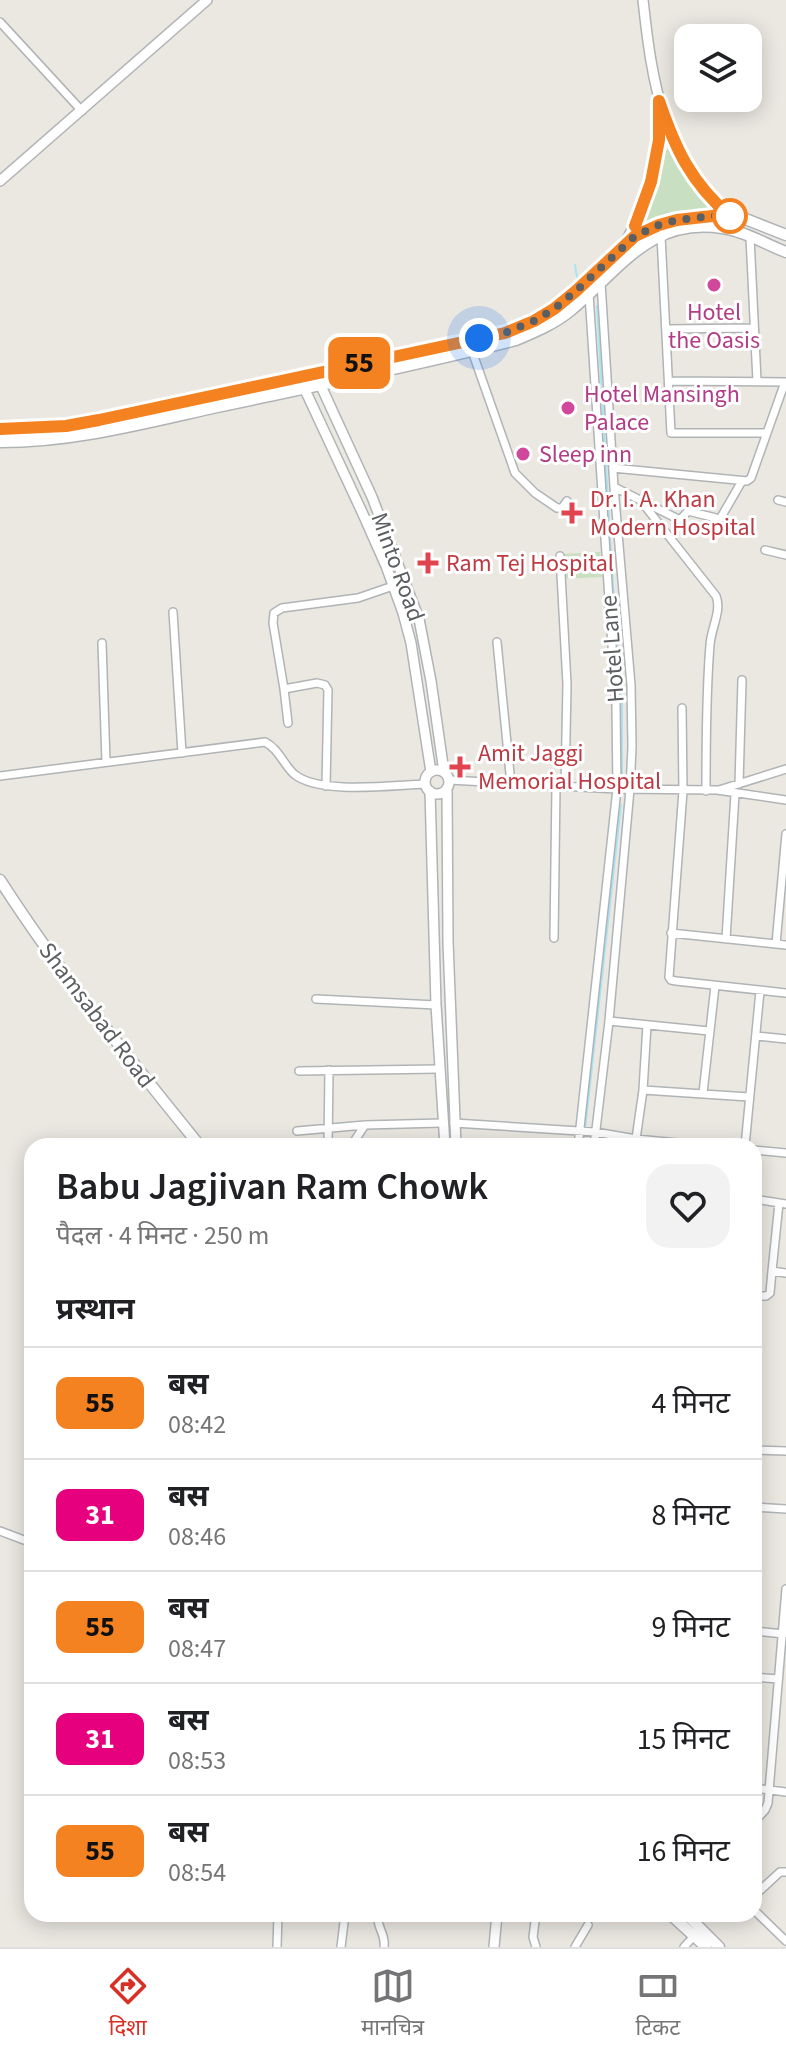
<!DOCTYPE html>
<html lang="hi">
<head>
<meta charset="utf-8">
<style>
	body { margin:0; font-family:"Source Sans 3","Noto Sans Devanagari",sans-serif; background:#f2f2f2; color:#202124; height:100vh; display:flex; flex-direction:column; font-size:30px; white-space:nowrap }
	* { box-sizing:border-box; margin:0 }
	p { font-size:26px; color:#757577 }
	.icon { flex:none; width:44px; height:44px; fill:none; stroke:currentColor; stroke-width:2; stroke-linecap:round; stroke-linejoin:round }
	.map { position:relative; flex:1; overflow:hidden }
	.side { position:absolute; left:24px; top:1138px; width:738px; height:784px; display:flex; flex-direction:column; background:#fff; border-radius:24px; box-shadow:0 4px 20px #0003 }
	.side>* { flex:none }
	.badge { padding:0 16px; border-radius:12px; font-size:28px; line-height:52px }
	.controls { position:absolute; left:674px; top:24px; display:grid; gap:16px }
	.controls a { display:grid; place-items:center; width:88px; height:88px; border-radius:16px; background:#fff; box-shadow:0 4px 20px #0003; font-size:40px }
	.you { position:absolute; width:40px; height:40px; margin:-20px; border:6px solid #fff; border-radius:50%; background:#1a73e8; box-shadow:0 0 0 12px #1a73e833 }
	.map>.badge { position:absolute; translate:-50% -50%; box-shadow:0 0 0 4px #fff }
	h2 { padding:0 32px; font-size:30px; line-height:72px }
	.round { display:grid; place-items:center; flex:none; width:84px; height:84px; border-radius:24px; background:#f2f2f2 }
	.headline { display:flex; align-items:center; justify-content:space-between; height:136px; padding:0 32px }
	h1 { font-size:38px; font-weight:600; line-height:60px }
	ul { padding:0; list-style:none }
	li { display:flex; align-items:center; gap:24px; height:112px; padding:0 32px; border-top:2px solid #e0e0e0 }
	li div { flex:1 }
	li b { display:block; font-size:30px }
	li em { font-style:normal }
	li .badge { min-width:88px; font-weight:700; text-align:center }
	.dock { display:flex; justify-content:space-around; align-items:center; height:112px; border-top:2px solid #e0e0e0; background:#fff; font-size:22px; color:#757577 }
	.dock a { display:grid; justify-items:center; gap:4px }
	.dock .selected { color:#d93025 }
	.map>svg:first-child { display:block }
	.green { fill:#c8e0c1 }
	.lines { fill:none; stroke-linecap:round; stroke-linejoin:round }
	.stream { stroke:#a9e3f4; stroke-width:2 }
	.minor-casing { stroke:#b0b4b6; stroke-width:10 }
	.tertiary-casing { stroke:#b0b4b6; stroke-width:12 }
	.secondary-casing { stroke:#afb3b6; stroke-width:13 }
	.minor { stroke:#fff; stroke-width:7 }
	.tertiary { stroke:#fff; stroke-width:9 }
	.secondary { stroke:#fff; stroke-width:10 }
	.line-casing { stroke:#fff; stroke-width:18 }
	.line { stroke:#f58220; stroke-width:12 }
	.walk { stroke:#5b5f61; stroke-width:8; stroke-dasharray:0 14.4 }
	.stop-dot { fill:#fff; stroke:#f58220; stroke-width:4 }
	.hotel-dot { fill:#d1479c; stroke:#fff; stroke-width:3 }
	.health-dot { fill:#e0444e; stroke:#fff; stroke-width:3 }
	.labels { text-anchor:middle; stroke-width:6; stroke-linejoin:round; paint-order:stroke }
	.hotel-label { font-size:24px; fill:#b23c85; stroke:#fff; text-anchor:start }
	.health-label { font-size:24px; fill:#be3a42; stroke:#fff; text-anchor:start }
	.street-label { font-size:24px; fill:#5b5f61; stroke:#fff }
</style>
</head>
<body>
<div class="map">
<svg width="786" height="1947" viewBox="0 0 786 1947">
	<rect width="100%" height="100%" fill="#ebe8e2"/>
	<path class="green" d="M669,149L685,179L709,208L707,211L675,215L645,226L641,222L658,180L665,150Z
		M600,552L602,577L563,579L562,554Z"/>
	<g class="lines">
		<path class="stream" d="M575,265L577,277
			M597,306L612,572L622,703V782
			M585,1130L621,805
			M583,1146L584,1136"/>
		<g class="minor-casing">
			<path id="minor" d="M0,22L82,111
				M661,236L671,433H767
				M750,237L757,381
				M667,329L754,328
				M472,351L515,473L535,493L557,508H562L567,501
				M669,381L786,382
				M613,468L747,481L751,478L785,382
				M614,487L680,520L688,511L720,519L742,481
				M778,500L786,502
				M641,501L716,596C722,611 711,628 710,645C706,693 706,742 706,791
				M765,550L786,555
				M560,556L567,684L565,787
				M173,612L182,753
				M497,642L511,784
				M102,643L106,762
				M284,689L317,683L325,685L328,690L326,786
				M682,708L683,791L669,977L671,980L676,981L786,993
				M288,723L284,689L273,623L274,613L282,608L358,598L393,586
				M0,776L265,742C279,749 283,764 294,774C319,795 393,785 425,784
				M449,780L617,789L717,790L786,800
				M739,784L742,680
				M719,790L786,769
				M671,933L786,945
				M554,938L556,786
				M726,939L735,794
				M776,944L786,834
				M316,999L436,1005
				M609,1021L709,1031
				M756,1036L786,1039
				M299,1071L439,1069
				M643,1090L647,1025
				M703,1093L715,986
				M454,1123L595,1132L636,1139L709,1146
				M297,1131L365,1125L442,1123
				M636,1139L643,1090L749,1097
				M328,1146L329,1070
				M351,1146L365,1125
				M578,1146L617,789L616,706L589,294
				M594,1146L609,1021L630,789L632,747L631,685L614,487L601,283
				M745,1146L760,991
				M754,1150L786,1153
				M754,1199L786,1204
				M779,1203L772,1271L786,1273
				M754,1296H766L770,1293L772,1271
				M754,1450L786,1451
				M754,1507L786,1509
				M0,1531L32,1543
				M754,1631L784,1634
				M754,1677L778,1679
				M754,1788L786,1792
				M754,1822L765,1810L768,1803L786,1589
				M754,1896L780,1872H786
				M754,1910L786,1941
				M378,1914C376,1928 386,1933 384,1947
				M277,1947L278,1914
				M341,1947L345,1914
				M536,1947L533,1937L536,1914
				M575,1947L588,1925
				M684,1947L694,1936"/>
		</g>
		<g class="tertiary-casing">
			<path id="tertiary" d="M643,0C652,83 663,159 730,216
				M0,181L207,0
				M625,243C650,200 659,157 659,108
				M315,373L372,497L419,619L431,681L444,772
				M299,377L362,512L386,566L403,613L411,643L431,772
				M425 782a12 12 0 1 1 24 0a12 12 0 1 1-24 0Z
				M447,788L448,942L456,1146
				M430,791L436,1005L445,1146
				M494,1947L497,1914"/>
		</g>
		<g class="secondary-casing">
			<path id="secondary" d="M0,429L66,426L99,420L505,333L534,321L554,309L576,291L635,236L659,225L677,220L721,215L743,218L786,235
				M0,442C74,442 145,423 217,407C317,386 417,365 516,340C535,332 554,324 570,311C619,271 649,217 722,228C744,231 765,244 786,252
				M0,880C59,972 131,1061 200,1146
				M670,1914L706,1947
				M686,1914L719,1947"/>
		</g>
		<use href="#minor" class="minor"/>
		<use href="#tertiary" class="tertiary"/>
		<use href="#secondary" class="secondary"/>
	</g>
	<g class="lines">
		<g class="line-casing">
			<path id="line" d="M0,429L66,426L99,420L505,333L534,321L554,309L576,291L635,236L659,225L677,220L721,215L730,216C691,183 675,148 659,101V140L651,182L635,226"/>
		</g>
		<use href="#line" class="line"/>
		<path class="walk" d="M479,338L505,333L534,321L554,309L576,291L635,236L659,225L677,220L721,215L730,216"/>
	</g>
	<circle class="stop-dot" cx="730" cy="216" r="16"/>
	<g class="hotel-dot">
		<circle cx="714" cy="285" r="8"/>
		<circle cx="568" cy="408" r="8"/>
		<circle cx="523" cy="454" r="8"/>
	</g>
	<g class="health-dot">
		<path d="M568 501h8v8h8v8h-8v8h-8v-8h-8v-8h8z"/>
		<path d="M424 551h8v8h8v8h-8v8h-8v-8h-8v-8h8z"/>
		<path d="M456 755h8v8h8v8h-8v8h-8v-8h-8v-8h8z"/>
	</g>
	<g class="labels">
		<g class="hotel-label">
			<text x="714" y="320" text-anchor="middle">Hotel<tspan x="714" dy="28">the Oasis</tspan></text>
			<text x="584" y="402">Hotel Mansingh<tspan x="584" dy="28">Palace</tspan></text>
			<text x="539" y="462">Sleep inn</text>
		</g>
		<g class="health-label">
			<text x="590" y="507">Dr. I. A. Khan<tspan x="590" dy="28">Modern Hospital</tspan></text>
			<text x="446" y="571">Ram Tej Hospital</text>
			<text x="478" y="761">Amit Jaggi<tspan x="478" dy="28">Memorial Hospital</tspan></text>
		</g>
		<g class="street-label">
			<text transform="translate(398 567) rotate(70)" y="8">Minto Road</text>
			<text transform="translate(612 649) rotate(-94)" y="8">Hotel Lane</text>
			<text transform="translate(97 1015) rotate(53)" y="8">Shamsabad Road</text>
		</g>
	</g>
</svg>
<div class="controls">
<a><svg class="icon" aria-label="layers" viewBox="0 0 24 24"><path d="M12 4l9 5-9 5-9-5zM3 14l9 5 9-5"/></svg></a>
</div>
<div class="you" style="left:479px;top:338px"></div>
<b class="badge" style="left:359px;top:363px;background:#f58220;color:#111">55</b>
<section class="side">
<div class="headline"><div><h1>Babu Jagjivan Ram Chowk</h1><p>पैदल · 4 मिनट · 250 m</p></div><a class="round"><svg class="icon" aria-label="heart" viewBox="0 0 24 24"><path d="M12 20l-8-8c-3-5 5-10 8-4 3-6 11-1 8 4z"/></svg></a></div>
<h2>प्रस्थान</h2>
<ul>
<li><span class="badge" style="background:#f58220;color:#111">55</span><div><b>बस</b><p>08:42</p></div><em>4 मिनट</em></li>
<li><span class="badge" style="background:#e6007e;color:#fff">31</span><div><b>बस</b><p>08:46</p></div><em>8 मिनट</em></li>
<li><span class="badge" style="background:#f58220;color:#111">55</span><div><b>बस</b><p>08:47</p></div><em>9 मिनट</em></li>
<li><span class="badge" style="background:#e6007e;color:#fff">31</span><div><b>बस</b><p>08:53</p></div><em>15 मिनट</em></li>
<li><span class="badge" style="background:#f58220;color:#111">55</span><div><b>बस</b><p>08:54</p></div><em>16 मिनट</em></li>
</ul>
</section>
</div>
<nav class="dock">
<a class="selected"><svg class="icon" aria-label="directions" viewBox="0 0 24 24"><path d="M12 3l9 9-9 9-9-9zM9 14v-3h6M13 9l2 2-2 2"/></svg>दिशा</a>
<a><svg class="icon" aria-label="map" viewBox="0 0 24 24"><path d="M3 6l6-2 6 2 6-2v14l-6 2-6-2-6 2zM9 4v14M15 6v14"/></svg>मानचित्र</a>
<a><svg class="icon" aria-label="tickets" viewBox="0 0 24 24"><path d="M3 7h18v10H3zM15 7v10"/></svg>टिकट</a>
</nav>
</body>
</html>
